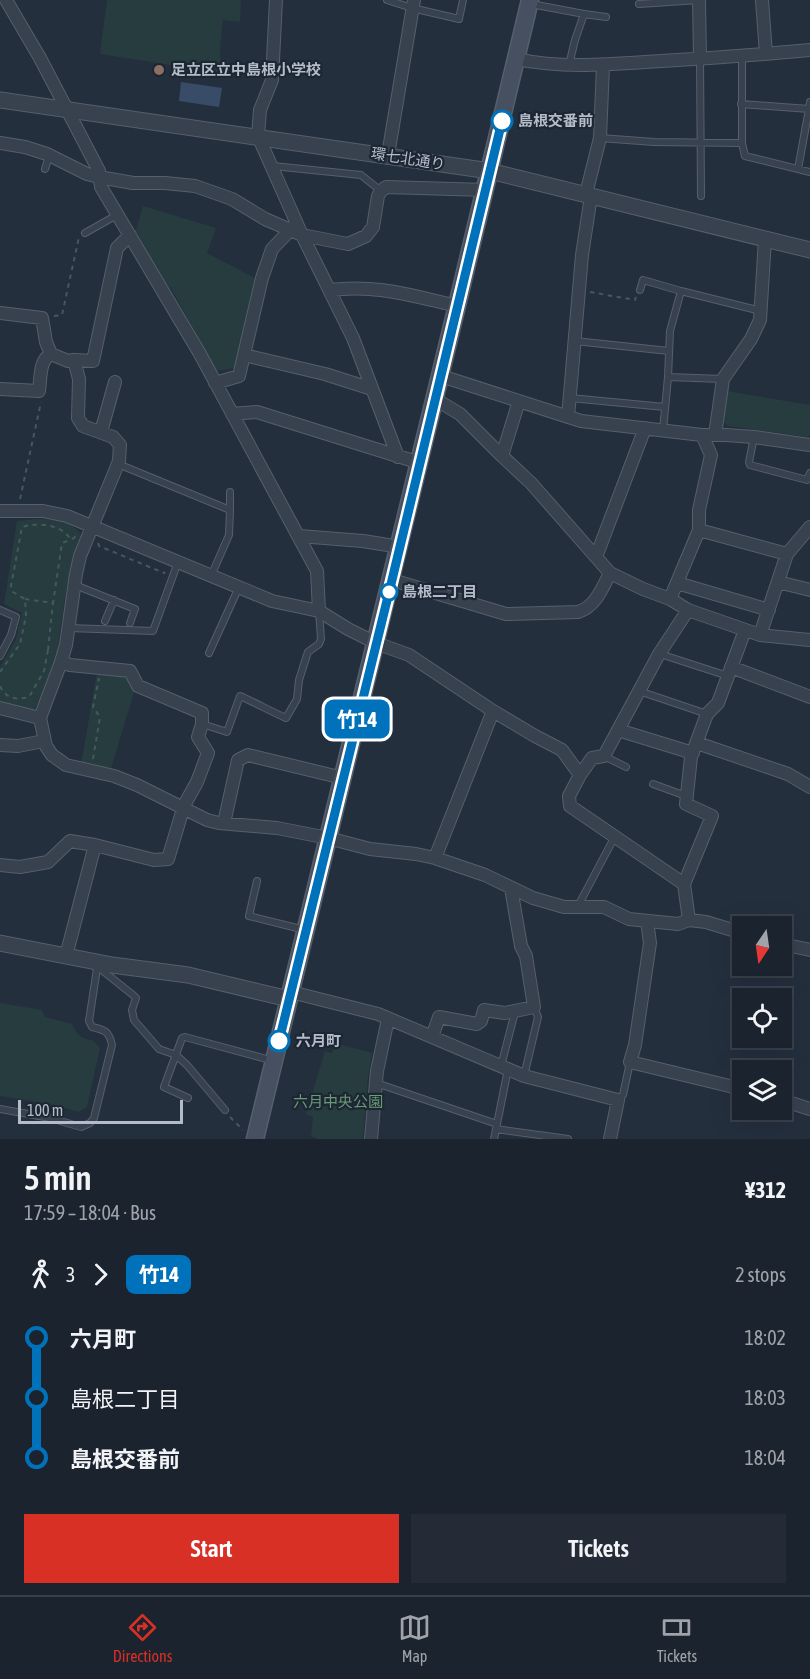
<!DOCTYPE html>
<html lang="en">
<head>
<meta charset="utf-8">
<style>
	body { margin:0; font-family:"Asap Condensed","Noto Sans JP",sans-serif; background:#242b36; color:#f1f3f6; height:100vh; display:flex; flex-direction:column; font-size:22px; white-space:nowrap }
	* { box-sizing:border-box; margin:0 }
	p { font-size:20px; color:#a0a4aa }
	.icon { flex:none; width:33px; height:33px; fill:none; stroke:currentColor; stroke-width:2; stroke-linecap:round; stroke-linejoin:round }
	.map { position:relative; height:1139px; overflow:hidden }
	.side { display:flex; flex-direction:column; background:#1b232e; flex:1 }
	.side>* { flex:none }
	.badge { padding:0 12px; border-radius:9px; font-size:21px; line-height:39px }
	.needle { width:39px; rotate:193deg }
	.tools { position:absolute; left:732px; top:916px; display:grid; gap:12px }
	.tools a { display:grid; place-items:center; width:60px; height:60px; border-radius:0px; background:#1b232e; box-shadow:0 6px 24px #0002,0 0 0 2px #39404a; font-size:30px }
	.scale { position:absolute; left:18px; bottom:15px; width:165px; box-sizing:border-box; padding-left:6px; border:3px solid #b4bcc9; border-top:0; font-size:16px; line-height:21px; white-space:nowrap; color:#b4bcc9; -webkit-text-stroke:4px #1d2633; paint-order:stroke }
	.map>.badge { position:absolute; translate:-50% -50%; box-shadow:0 0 0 3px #fff }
	.legs { display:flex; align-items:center; gap:9px; height:66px; padding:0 24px; font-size:20px }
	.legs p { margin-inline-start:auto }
	.headline { display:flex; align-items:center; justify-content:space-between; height:102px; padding:0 24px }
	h1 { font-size:33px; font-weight:600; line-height:45px }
	.cta { display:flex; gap:12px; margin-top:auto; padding:12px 24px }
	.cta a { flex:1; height:69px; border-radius:0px; background:#d93025; color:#fff; font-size:24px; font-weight:600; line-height:69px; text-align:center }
	.cta a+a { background:#242b36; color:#f1f3f6 }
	ul { padding:0 24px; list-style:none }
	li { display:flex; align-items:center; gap:21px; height:60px; font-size:22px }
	li i { display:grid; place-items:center; width:9px; height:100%; margin:0 8px; background:currentColor }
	li i::after { content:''; width:15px; height:15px; margin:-8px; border:4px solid; border-radius:50%; background:#1b232e }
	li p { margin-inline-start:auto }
	li:first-child i { background:linear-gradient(#0000 50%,currentColor 0) }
	li:last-child i { background:linear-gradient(currentColor 50%,#0000 0) }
	.tabs { display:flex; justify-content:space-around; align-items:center; height:84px; border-top:2px solid #39404a; background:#1b232e; font-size:16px; color:#a0a4aa }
	.tabs a { display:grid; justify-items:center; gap:3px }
	.tabs .selected { color:#d93025 }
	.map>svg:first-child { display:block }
	.green { fill:#263c3f }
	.water { fill:#394c67 }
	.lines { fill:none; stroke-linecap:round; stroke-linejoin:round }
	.service-casing { stroke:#565f6c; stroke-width:8 }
	.minor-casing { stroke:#565f6c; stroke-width:14 }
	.tertiary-casing { stroke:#565f6c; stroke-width:17 }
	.secondary-casing { stroke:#565f6c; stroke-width:19 }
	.path { stroke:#44595c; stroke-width:2; stroke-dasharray:4.5 4.5; stroke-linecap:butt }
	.service { stroke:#38414e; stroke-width:6 }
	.minor { stroke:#38414e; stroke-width:12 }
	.tertiary { stroke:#38414e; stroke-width:15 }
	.secondary { stroke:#465061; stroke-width:16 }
	.line-1-casing { stroke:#fff; stroke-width:14 }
	.line-1 { stroke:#0072bc; stroke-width:9 }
	.education-dot { fill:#8d6e63; stroke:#1d2633; stroke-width:2 }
	.stop-1-dot { fill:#fff; stroke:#0072bc; stroke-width:3 }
	.labels { text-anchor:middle; stroke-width:4.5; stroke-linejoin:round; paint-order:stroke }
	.poi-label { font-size:15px; font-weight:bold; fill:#b4bcc9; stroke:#1d2633; text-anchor:start }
	.stop-label { font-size:15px; font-weight:bold; fill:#b4bcc9; stroke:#1d2633; text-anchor:start }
	.street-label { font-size:15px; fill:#b4bcc9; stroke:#1d2633 }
	.park-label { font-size:15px; fill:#6b9a76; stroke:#1d2633 }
</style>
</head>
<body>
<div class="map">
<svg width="810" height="1139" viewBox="0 0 810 1139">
	<rect width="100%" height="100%" fill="#242f3e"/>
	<path class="green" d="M107,0H241L240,22L223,20L220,49L221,73L100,54Z
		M143,206L216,228L207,253L255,278L235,368L216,371L172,290L162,279L136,231Z
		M727,391L810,405V435L807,437L728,426L724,422Z
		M37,519C51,519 74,521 81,535L73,555L64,604L57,653L39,701L35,708L31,710L0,701V667L16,639L22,613L4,604L17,521Z
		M97,672L126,674L135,689L110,772L81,764Z
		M0,1003L42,1010L45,1017L72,1024C77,1035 81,1039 93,1040L100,1048L87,1107L79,1112L51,1104L0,1096Z
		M335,1043L372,1053L368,1077L363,1139H318L311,1136L313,1117L306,1114L325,1051L332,1053Z"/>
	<path class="water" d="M181,82L222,88L219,107L179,101Z"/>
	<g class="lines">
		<g class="service-casing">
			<path id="service" d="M387,0L412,8L459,19L463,0
				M531,4L584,14L575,40L569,65
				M639,4L699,0
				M584,14L606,17
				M742,57V143
				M700,59L701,196
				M741,104L809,109L810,102
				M600,138L654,142L742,143L745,156L810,172
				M273,166L361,175L381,191
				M45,169L49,156
				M798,169L809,109
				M85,233L117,215
				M640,290L643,280L681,291
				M575,341L669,351
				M668,377L723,379
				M570,398L665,407
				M663,430L668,377L670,331L681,291L761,311
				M754,437L749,462L750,465L807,480L810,473
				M118,464L230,510L229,535L211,576
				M230,510V492
				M75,585L135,609L130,623
				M0,610L16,617L11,635L0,656
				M105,621L114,600
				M69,628L153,631L178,562
				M209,653L239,587
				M660,654L728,676
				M639,691L707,714
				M202,724L227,732L240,696C256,703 270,711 286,718L297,699L299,680L306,658L308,652L319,644L321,639L319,611
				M604,756L626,767
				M653,784L686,796
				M257,881L249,916L305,930
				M578,906L614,838
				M98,967L133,995L136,998L132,1010L134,1020L159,1049L176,1055L187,1065L225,1110
				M501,1066L515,1012
				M524,1076L538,1017L534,1007
				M376,1083L497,1124
				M188,1098L164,1087L182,1038L185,1037L274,1061
				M618,1100L623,1095L630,1062
				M0,1109L50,1118L81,1127L90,1123L94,1118L112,1045C109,1031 105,1030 92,1027L89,1021L98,962
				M496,1129L568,1139
				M494,1139L508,1069"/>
		</g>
		<g class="minor-casing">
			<path id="minor" d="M6,0L40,58L73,121L99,171L101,187L200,354L317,571L319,611
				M276,0L272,80L260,110L258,136L302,235L353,338L398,457
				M699,0L700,59
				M762,0L766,54
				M516,59C559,68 602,65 645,62C700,59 755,55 810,50
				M0,143L25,147L47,154L87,174L99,177L133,183H165L195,186L232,199L265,219L302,235L348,244L366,236L373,227L378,196L381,191L386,187L485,190
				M388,155L414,0
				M586,194L600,138L603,65
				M330,290C377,284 412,296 458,306
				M0,313L42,318L46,342L51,354L68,361L74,360L79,379L78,418L83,426L113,437L120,445L119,461L115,471L80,556L76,574L66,645L61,662L40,718L46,746L52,755L66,765L114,776L137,785L207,820L219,823L277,828L328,838L370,849L416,854L435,858L485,875L533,898L564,907H604L629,919L678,924L689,920L706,922L742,933
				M244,355L325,374L372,389
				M74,360L93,361L117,248L130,235
				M441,376L581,421L702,435H726L754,437L810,445
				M215,383L239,376L262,278L272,249L296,224
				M0,389L39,391C41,378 39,360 51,354
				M435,399L460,414L502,456L531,483L610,573L643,589L670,599L688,610L760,635L810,640
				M232,414L257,412L420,463
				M568,417L582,255L591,196
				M101,432L115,382
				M715,435L723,379L751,339L760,320L765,239
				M502,456L519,401
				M0,511H43L67,516L272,601L319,611L348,629L376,643L409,655L493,711L535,736L562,750L580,775
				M699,530L787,554
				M299,536L363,541L400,547
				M596,557L645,428
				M392,580L506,614L578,612C595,607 602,589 610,573
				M778,582L810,590
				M677,583L769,610
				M670,599L699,530V510L711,455L702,435
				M760,635L787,554L810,527
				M61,662L70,665L130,671L138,686L202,713V724L198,737L208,753L197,782L182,809
				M731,667L810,697
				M0,708L40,718
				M618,730L693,753
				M697,743L788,774L810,787
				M0,745L18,746L44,741
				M224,823L238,760L248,755L343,778
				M435,858L493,711
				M0,865L20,867L48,862L70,841L95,845L154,860L168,859L183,809
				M684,884L570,806L569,796L580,775L592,758L604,756L659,654L688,610
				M689,920L684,884L712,816L686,804L691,757L707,714L718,703L745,630
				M647,921L650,943L635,1045L630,1062L742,1089
				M782,944L810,950
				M66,956L95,845
				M291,992L378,1014L524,1076L618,1100L610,1139
				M432,1037L439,1017L477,1024L481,1021L484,1010L505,1013L534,1007L526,956L521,946L511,888
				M782,1100L810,1109
				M371,1139L377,1071L388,1019"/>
		</g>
		<g class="tertiary-casing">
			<path id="tertiary" d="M0,100L490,171L810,250
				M0,943L112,965L188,975L289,999"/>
		</g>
		<g class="secondary-casing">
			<path id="secondary" d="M255,1139C347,759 440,380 530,0"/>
		</g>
		<path class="path" d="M590,292L635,300L636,297
			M54,316L62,315L79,237
			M20,499L41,402
			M98,543L99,546L164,573L165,572
			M25,599L53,603L62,543L70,540
			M48,650L53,603
			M0,672L20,644L26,616L25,599L13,592L11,586L22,527C38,522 62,524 71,540L76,536
			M0,686C6,699 16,700 29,697L44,671L48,650L52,652
			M93,759L100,717L93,707L99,678
			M230,1117L243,1130"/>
		<use href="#service" class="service"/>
		<use href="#minor" class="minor"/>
		<use href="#tertiary" class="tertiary"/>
		<use href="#secondary" class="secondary"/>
	</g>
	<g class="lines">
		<g class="line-1-casing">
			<path id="line-1" d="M279,1041L392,580L502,121"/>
		</g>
		<use href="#line-1" class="line-1"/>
	</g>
	<circle class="education-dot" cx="159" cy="70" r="6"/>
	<g class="stop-1-dot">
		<circle cx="502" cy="121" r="10"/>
		<circle cx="389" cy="592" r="8"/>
		<circle cx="279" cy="1041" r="10"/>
	</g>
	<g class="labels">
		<g class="poi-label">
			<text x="171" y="75">足立区立中島根小学校</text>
		</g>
		<g class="stop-label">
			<text x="518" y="126">島根交番前</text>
			<text x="402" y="597">島根二丁目</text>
			<text x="296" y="1046">六月町</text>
		</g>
		<g class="street-label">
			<text transform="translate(408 159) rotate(9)" y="5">環七北通り</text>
		</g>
		<g class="park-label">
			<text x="338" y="1107">六月中央公園</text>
		</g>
	</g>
</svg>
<div class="tools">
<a><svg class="needle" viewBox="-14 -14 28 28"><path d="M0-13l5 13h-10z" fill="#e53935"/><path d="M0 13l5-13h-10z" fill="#a0a4aa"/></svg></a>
<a><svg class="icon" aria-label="locate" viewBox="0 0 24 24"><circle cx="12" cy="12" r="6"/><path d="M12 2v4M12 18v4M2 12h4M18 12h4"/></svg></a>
<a><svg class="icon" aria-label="layers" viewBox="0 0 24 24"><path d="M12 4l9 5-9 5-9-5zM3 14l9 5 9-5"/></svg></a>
</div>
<div class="scale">100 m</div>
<b class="badge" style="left:357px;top:719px;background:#0072bc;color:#fff">竹14</b>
</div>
<section class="side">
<div class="headline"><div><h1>5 min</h1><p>17:59 – 18:04 · Bus</p></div><b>¥312</b></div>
<div class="legs"><svg class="icon" aria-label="walk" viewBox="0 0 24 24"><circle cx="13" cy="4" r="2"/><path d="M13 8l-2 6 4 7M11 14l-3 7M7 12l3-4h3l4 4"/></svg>3<svg class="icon" aria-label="forward" viewBox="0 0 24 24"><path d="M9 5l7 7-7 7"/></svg><b class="badge" style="background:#0072bc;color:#fff">竹14</b><p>2 stops</p></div>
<ul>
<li><i style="color:#0072bc"></i><b>六月町</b><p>18:02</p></li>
<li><i style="color:#0072bc"></i><span>島根二丁目</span><p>18:03</p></li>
<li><i style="color:#0072bc"></i><b>島根交番前</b><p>18:04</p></li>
</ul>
<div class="cta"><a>Start</a><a>Tickets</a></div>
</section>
<nav class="tabs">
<a class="selected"><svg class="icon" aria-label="directions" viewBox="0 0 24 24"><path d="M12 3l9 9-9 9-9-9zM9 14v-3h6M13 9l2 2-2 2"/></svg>Directions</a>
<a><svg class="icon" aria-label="map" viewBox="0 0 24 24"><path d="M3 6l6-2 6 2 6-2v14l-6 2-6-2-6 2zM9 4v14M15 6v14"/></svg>Map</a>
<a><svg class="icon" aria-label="tickets" viewBox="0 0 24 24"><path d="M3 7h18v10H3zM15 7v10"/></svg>Tickets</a>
</nav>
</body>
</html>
